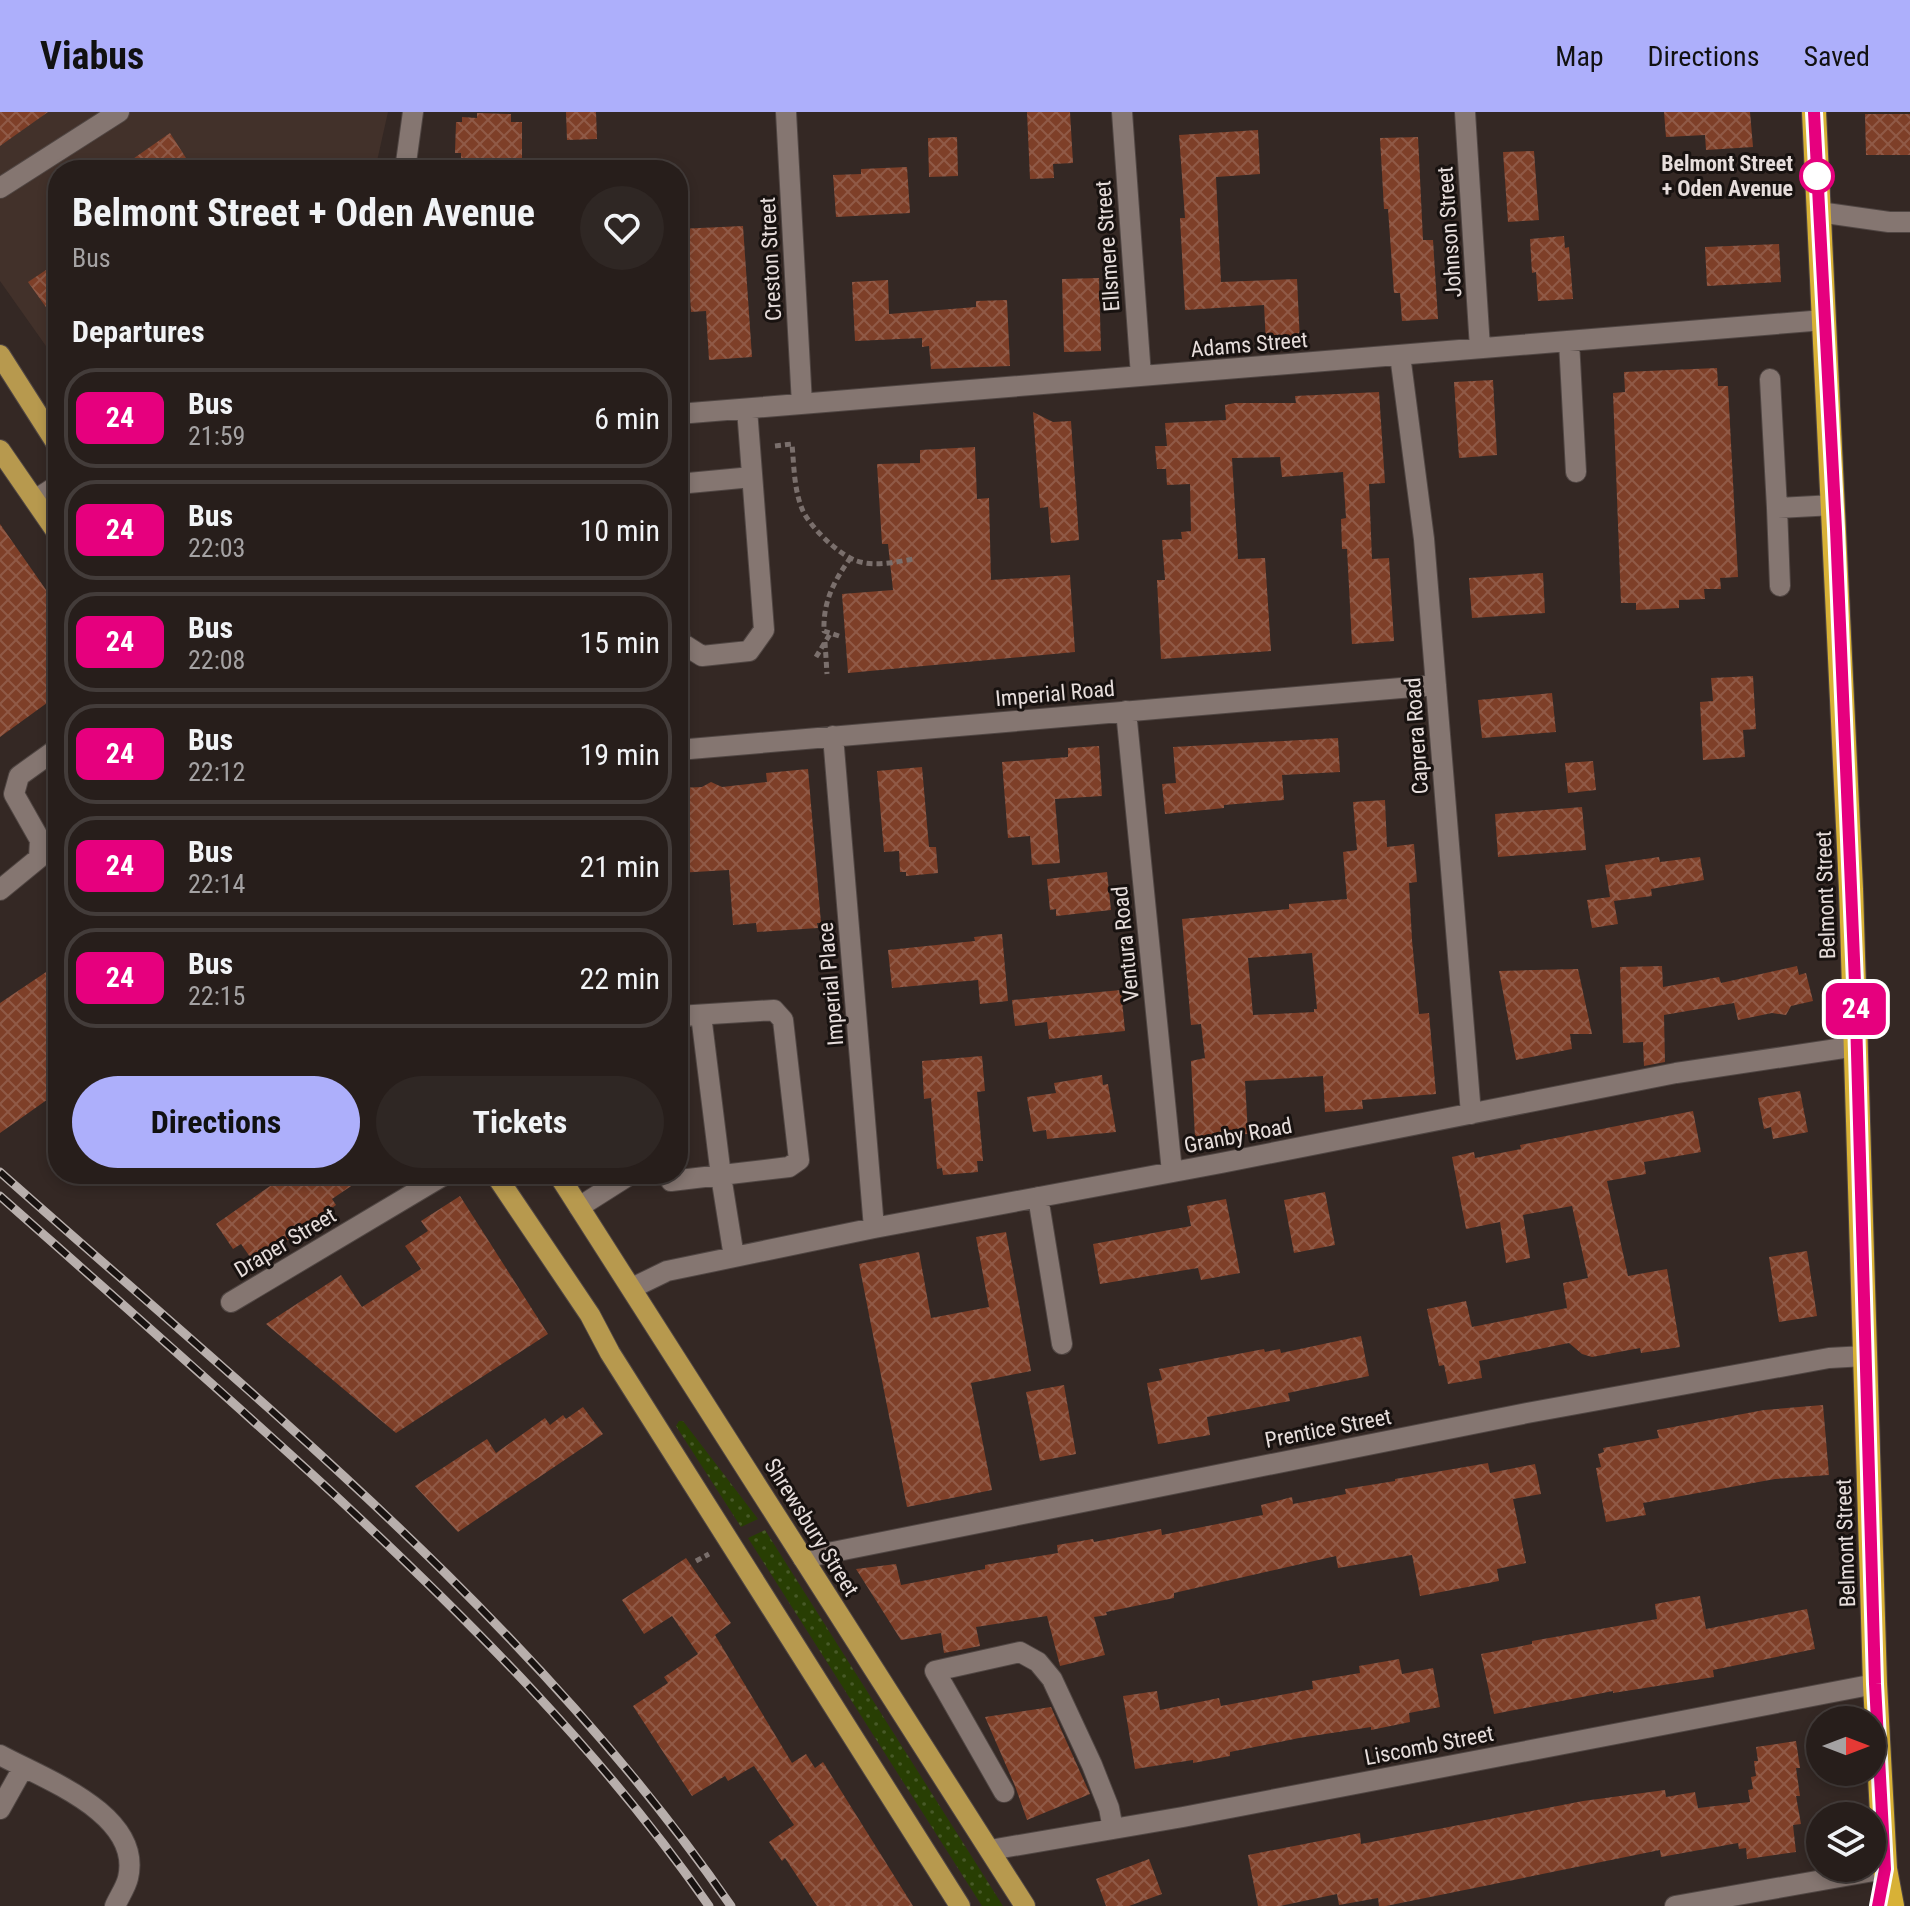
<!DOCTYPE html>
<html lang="en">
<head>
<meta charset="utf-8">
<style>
	body { margin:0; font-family:"Roboto Condensed",sans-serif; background:#2f2724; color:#f1f3f6; height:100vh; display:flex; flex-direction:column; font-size:30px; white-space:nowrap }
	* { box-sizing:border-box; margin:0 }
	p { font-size:26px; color:#a4a2a3 }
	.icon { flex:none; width:44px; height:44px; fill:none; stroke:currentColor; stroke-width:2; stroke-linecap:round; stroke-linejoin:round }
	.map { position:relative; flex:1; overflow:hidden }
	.side { position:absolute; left:48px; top:48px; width:640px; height:1024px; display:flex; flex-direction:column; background:#271e1b; border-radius:32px; box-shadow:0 4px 12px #0003,0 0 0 2px #433c3a }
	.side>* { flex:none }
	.badge { padding:0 16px; border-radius:12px; font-size:28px; line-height:52px }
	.needle { width:52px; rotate:90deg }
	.fabs { position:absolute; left:1806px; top:1594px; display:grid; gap:16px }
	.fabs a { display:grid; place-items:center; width:80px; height:80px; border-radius:50%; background:#271e1b; box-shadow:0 4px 12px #0003,0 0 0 2px #433c3a; font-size:40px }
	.map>.badge { position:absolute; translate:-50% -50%; box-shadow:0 0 0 4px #fff }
	h2 { padding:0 24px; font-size:30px; line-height:72px }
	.round { display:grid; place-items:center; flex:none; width:84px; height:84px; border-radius:42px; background:#2f2724 }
	.overview { display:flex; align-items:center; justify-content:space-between; height:136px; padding:0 24px }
	h1 { font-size:38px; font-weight:700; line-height:60px }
	.button { display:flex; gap:16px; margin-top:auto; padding:16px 24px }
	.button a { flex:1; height:92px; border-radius:48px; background:#adaffb; color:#111; font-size:32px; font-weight:700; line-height:92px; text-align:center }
	.button a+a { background:#2f2724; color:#f1f3f6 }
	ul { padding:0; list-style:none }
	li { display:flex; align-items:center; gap:24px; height:100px; margin:0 16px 12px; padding:0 8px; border:4px solid #433c3a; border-radius:32px }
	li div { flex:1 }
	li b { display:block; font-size:30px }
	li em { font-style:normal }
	li .badge { min-width:88px; font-weight:700; text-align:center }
	header { display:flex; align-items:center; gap:48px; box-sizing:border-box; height:112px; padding:0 40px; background:#adaffb; color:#111 }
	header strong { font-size:38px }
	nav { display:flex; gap:44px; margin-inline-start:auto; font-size:28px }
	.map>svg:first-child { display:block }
	.built { fill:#42312a }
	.grass { fill:url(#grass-dots) }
	.building { fill:url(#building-cross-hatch); fill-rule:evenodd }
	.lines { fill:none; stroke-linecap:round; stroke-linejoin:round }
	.minor-casing { stroke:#504643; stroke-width:22 }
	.major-casing { stroke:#504643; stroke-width:22 }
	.highway-casing { stroke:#504643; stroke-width:26 }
	.path { stroke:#7a6f6c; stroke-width:5; stroke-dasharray:6 4; stroke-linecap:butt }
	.minor { stroke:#857671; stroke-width:20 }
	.major { stroke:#b7994e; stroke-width:20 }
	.highway { stroke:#d8b136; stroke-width:24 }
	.rail-casing { stroke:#b8afac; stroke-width:9 }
	.rail { stroke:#181210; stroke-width:6; stroke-dasharray:18; stroke-linecap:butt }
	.line-casing { stroke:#fff; stroke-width:18 }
	.line { stroke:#e6007e; stroke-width:12 }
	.stop-dot { fill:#fff; stroke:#e6007e; stroke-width:4 }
	.labels { text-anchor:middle; stroke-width:6; stroke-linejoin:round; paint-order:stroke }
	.stop-label { font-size:22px; font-weight:bold; fill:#e6dddb; stroke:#181210; text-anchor:end }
	.street-label { font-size:22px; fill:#e6dddb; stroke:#181210 }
</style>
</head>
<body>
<header>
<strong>Viabus</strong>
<nav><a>Map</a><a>Directions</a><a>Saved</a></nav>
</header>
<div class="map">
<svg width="1910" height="1794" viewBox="0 0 1910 1794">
	<defs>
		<pattern id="grass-dots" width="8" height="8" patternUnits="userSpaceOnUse" patternTransform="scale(2)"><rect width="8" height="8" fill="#283e03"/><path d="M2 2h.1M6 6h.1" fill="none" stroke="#475927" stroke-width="1.8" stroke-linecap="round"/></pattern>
		<pattern id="building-cross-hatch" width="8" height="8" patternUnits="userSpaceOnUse" patternTransform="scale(2)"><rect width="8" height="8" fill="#7e3f28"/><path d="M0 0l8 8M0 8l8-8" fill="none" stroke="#905a47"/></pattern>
	</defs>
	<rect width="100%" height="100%" fill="#342824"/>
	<path class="built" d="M0,0H388L375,58H58V251L0,169Z"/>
	<path class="grass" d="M679,1309H683L758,1407L741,1415L676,1314Z
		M765,1418L1003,1794H982L748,1426Z"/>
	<path class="building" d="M0,0H48L0,34Z
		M566,0H596L597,27L567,28Z
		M1027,0H1070L1073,51L1053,52L1054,66L1030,67Z
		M1664,0H1750L1753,35L1706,38L1705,23L1666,25Z
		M477,1L511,2V10H522V48L461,47V41H455L456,10H462V5L477,6Z
		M1865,2H1910V43H1866Z
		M1258,18L1260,62L1216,65L1221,170L1297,167L1300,231L1266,232L1264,193L1185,198L1180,106H1185L1179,23Z
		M170,21L186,46L167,58H117Z
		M957,25L958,64L929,65L928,26Z
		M1418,25L1423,128H1433L1438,207L1402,209L1400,181H1394L1388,97H1384L1380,26Z
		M1534,39L1539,108L1508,110L1503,40Z
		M907,55L910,101L836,105L833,63L861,62V57Z
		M743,114L752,245L709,248L706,199L691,200L688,150L678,151V117Z
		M1564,124L1565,136L1569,135L1573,187L1538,189L1536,160L1532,161L1530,127Z
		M1779,132L1781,170L1707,174L1705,135Z
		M58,150V212L28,170Z
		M1099,166L1101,239L1064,240L1062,167Z
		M888,168L889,202L976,195V189L1007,188L1010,254L931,257L929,234L922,235V226L855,229L852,170Z
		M1717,256L1718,274H1728L1738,465L1720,466L1721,477H1704L1705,487L1679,488V496L1636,498V491H1621L1613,281L1625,280L1624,260Z
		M1493,268L1497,343L1459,346L1454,270Z
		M1379,280L1385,371L1369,372L1372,447L1389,446L1394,529L1352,532L1347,437H1342L1341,407L1346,406L1343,360L1282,365L1280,345L1232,346L1238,447L1265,446L1271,539L1161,547L1157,468H1165L1162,428L1182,427L1181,420L1191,419L1190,372L1167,373L1166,357H1157L1155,334H1167L1165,311L1226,308L1225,293L1235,291H1296L1295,284Z
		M1033,300L1053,310L1071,309L1079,428L1051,431L1048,395L1040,396Z
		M975,335L977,387L989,386L991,468L1070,463L1075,540L848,561L842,482L893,478L888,432H882L877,352L920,351V338Z
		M0,412L58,495V583L0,625Z
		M1543,461L1545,501L1472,506L1469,466Z
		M1753,564L1756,617L1743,618L1745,645L1703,648L1700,590L1713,589L1711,566Z
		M1552,581L1556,620L1482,626L1478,588Z
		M1338,626L1340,660L1282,663L1284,688L1224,693V696L1165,702L1162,672L1176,671L1173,635Z
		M1099,634L1102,684L1055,687L1060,751L1032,753L1030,724L1008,726L1002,650L1068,645V636Z
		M1593,649L1596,678L1568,681L1565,651Z
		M922,655L929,735H936L938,761L906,764V760H900L899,739L884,740L877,659Z
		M808,657L821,811H817L818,816L757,820L756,811L733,813L729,758L678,761V676L702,675L711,670L722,675L767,670L766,661Z
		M1385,688L1387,735L1414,732L1417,770L1409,771L1412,828L1419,902L1429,901L1436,982L1362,988L1363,997L1325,1000L1323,964L1245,969L1248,1022L1195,1025L1191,949L1205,946L1201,912L1191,913L1182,807L1289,797V792L1347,787L1343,740L1357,738L1353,690ZM1312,841L1317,897H1314V900L1253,903L1248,846Z
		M1582,695L1586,738L1498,745L1495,702Z
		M1659,745L1660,750L1700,745L1704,768L1651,777L1652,784L1614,789L1618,812L1592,816L1587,788L1610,785L1605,753Z
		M1107,760L1111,798L1056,804V797L1050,798L1047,767Z
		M1002,822L1008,889L980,892L978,868L892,876L888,838L975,829L974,825Z
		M58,852V980L0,1021V891Z
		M1662,854L1663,875L1719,865L1721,871L1797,854L1799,863L1806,861L1813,889L1791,894L1786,903L1772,901L1738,908L1734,891L1664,903L1665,950L1644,954L1643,930L1623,931L1620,855Z
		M1578,857L1592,922H1570L1572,937L1516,948L1499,859Z
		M1121,878L1125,919L1049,927L1047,910L1015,914L1012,888Z
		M982,944L985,979L977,980L983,1049H977L978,1060L943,1063L942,1056L937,1057L931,986L924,987L922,949Z
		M1102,963L1103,973L1108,972L1116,1020L1047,1027L1046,1018L1033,1020L1027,985L1056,981L1054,971Z
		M1800,979L1808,1020L1773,1027L1771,1015L1764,1017L1758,986Z
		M1693,999L1701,1040L1644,1050L1646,1062L1607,1069L1628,1164L1667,1157L1680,1235L1641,1241L1640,1236L1592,1245L1582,1242L1569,1231L1479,1249L1482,1266L1448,1272L1444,1253L1439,1254L1427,1197L1466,1189L1472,1215L1567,1196L1563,1171L1588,1166L1572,1094L1523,1103L1530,1146L1506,1151L1500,1110L1466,1117L1452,1045L1474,1040L1475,1046L1521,1037L1520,1033Z
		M266,1062H369L332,1087L336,1093L255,1152L241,1132L233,1137L216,1112L273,1072Z
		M1325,1080L1335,1133L1294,1141L1284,1088Z
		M460,1084L548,1222L396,1321L266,1212L341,1163L362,1195L421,1157L405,1134L428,1119L421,1109Z
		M1226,1087L1240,1161L1201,1168L1198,1156L1100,1172L1093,1132L1191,1114L1187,1094Z
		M1006,1120L1031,1259L971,1271L992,1378L907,1395L859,1152L919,1140L931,1206L989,1195L976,1125Z
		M1807,1139L1817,1204L1779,1210L1769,1145Z
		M1361,1224L1369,1264L1288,1281L1290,1289L1207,1305L1210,1323L1158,1332L1147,1271L1162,1268L1159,1257L1264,1237L1265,1240L1280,1237L1281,1241Z
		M1064,1273L1076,1342L1040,1349L1026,1280Z
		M1823,1293L1829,1363L1775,1367L1643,1391L1646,1403L1606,1410L1596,1356L1601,1355L1598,1342L1604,1340L1603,1336L1659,1326L1657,1318L1764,1298Z
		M583,1295L603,1322L458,1420L415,1374L487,1327L496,1341L545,1306L550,1313L563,1303L566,1307Z
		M1488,1351L1490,1361L1535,1352L1541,1382L1513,1387L1526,1451L1497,1457L1499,1469L1420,1484L1412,1443L1338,1456L1336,1444L1174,1481V1486L1106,1500L1107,1503L1094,1505L1105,1543L1060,1554L1047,1504L976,1515L980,1534L944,1541L941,1521L901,1528L856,1457L896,1452L901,1473L985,1457V1453L1058,1441L1057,1433L1093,1427L1094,1430L1161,1417L1162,1423L1263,1403L1261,1393L1292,1385L1293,1392L1346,1382L1345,1377L1395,1369V1367Z
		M686,1446L731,1511L715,1523L792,1651L806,1642L815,1656L823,1650L913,1794H817L785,1746L782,1749L769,1730L794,1713L754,1654L728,1669L725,1664L692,1684L633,1594L668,1571L664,1565L698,1542L672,1504L644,1522L622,1488Z
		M1700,1484L1706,1517L1807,1497L1815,1537L1713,1558L1714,1565L1613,1581V1579L1494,1602L1481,1542L1532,1532V1529L1657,1507L1655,1492Z
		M1399,1547L1402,1562L1433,1556L1440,1595L1409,1601L1410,1610L1371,1618V1615L1299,1626L1230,1640V1644L1193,1651V1648L1135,1657L1123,1584L1157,1579L1160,1598L1219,1586L1221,1594L1313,1577L1312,1569L1360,1561L1359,1554Z
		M1051,1595L1090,1682L1027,1708L1015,1674L985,1605Z
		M1796,1629L1800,1656H1796L1800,1684H1796L1801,1712L1793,1713L1796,1740L1747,1747L1746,1736L1739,1737L1738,1731L1661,1745L1660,1738L1386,1794H1379L1378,1786L1339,1793L1337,1782L1280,1794H1258L1248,1743L1360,1721L1361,1732L1583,1689L1665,1678L1666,1685L1695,1680L1698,1696L1750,1690L1748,1678L1753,1677L1751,1665L1756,1664L1754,1649H1758L1756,1635Z
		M1149,1747L1162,1782L1129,1794H1106L1096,1767Z"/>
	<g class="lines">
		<g class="minor-casing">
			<path id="minor" d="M786,0L802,292
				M1122,0L1141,264
				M1465,0L1480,236
				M405,58L413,0
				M0,76L119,0
				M1819,100L1889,110H1910
				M1569,229L1576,360
				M1400,243L1424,427L1471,1002
				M1770,267L1777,396L1834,393
				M678,302L1824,208
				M678,372L752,365
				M35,388L58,373
				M1777,396L1780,474
				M678,504L680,530L702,544L749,539L764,518L747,297
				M1126,599L1172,1060
				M833,624L874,1116
				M678,638L1436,573
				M0,778L39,746L40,728L14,682L19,664L58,636
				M701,903L721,1064L734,1145
				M667,1062L671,1069L789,1055L799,1048L783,908L774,898L678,904
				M1038,1085L1062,1232
				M579,1095L631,1062
				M632,1176L667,1159L874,1116L1221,1051L1676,961L1857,934
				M231,1190L446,1062
				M803,1446L1527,1301L1829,1246L1865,1244
				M0,1643C44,1667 143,1702 128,1766C126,1775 119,1785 115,1794
				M1004,1680L935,1559L1020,1540L1038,1550L1052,1567L1092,1653L1109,1696L1113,1717
				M0,1697L23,1656
				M990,1738L1183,1705L1875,1572
				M1675,1794L1885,1757"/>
		</g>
		<g class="major-casing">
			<path id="major" d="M0,243L58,334
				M0,338L58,422
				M495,1062L590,1203L610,1241L960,1794
				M558,1062L1025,1794"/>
		</g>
		<g class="highway-casing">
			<path id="highway" d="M1814,0L1851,777L1875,1572L1885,1757L1892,1794"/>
		</g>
		<path class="path" d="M775,334L792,332C794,354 794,379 803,399C811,416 839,443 857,449C874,455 896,450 913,447
			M839,524L824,519C823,489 834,469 851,445
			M825,530L827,562
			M816,545L830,522
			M696,1449L709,1442"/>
		<use href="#minor" class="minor"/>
		<use href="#major" class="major"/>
		<use href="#highway" class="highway"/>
		<g class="rail-casing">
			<path id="rail" d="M0,1060C257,1288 534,1509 731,1794
				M0,1084C113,1184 227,1284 339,1387C473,1512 604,1643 709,1794"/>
		</g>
		<use href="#rail" class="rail"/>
	</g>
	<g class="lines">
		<g class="line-casing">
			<path id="line" d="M1814,0L1836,417L1855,871L1875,1572L1885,1757L1878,1794"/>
		</g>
		<use href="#line" class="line"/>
	</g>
	<circle class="stop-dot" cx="1817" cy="64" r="16"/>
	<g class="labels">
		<g class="stop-label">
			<text x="1793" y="59">Belmont Street<tspan x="1793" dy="25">+ Oden Avenue</tspan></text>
		</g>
		<g class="street-label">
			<text transform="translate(1449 120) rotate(-94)" y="8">Johnson Street</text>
			<text transform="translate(1107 134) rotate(-94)" y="8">Ellsmere Street</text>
			<text transform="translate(770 147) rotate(-93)" y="8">Creston Street</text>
			<text transform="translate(1249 232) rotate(-5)" y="8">Adams Street</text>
			<text transform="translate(1055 581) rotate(-5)" y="8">Imperial Road</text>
			<text transform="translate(1416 624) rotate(-94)" y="8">Caprera Road</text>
			<text transform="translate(1825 783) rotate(-92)" y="8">Belmont Street</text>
			<text transform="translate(1125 832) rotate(-96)" y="8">Ventura Road</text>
			<text transform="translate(830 872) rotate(-95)" y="8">Imperial Place</text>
			<text transform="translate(1238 1023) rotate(-11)" y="8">Granby Road</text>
			<text transform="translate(285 1130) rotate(-31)" y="8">Draper Street</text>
			<text transform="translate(1328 1316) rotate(-11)" y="8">Prentice Street</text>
			<text transform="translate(812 1415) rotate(58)" y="8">Shrewsbury Street</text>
			<text transform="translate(1845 1431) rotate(-92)" y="8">Belmont Street</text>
			<text transform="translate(1429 1633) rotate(-11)" y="8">Liscomb Street</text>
		</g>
	</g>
</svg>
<div class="fabs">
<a><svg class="needle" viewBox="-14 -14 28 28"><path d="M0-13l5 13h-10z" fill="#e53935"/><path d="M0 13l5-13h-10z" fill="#a4a2a3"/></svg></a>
<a><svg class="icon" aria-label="layers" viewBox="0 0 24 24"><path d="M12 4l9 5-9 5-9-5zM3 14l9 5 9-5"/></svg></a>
</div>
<b class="badge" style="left:1856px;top:897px;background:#e6007e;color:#fff">24</b>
<section class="side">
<div class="overview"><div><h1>Belmont Street + Oden Avenue</h1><p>Bus</p></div><a class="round"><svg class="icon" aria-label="heart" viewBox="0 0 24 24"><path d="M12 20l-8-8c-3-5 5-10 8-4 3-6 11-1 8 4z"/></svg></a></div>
<h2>Departures</h2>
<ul>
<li><span class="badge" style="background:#e6007e;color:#fff">24</span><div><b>Bus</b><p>21:59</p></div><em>6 min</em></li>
<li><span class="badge" style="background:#e6007e;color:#fff">24</span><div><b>Bus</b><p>22:03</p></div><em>10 min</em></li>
<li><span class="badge" style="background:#e6007e;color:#fff">24</span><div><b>Bus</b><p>22:08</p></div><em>15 min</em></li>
<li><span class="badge" style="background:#e6007e;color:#fff">24</span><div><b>Bus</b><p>22:12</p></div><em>19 min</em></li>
<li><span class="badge" style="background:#e6007e;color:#fff">24</span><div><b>Bus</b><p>22:14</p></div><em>21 min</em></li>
<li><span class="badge" style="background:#e6007e;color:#fff">24</span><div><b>Bus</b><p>22:15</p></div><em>22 min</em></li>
</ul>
<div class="button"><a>Directions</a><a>Tickets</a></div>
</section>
</div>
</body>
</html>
